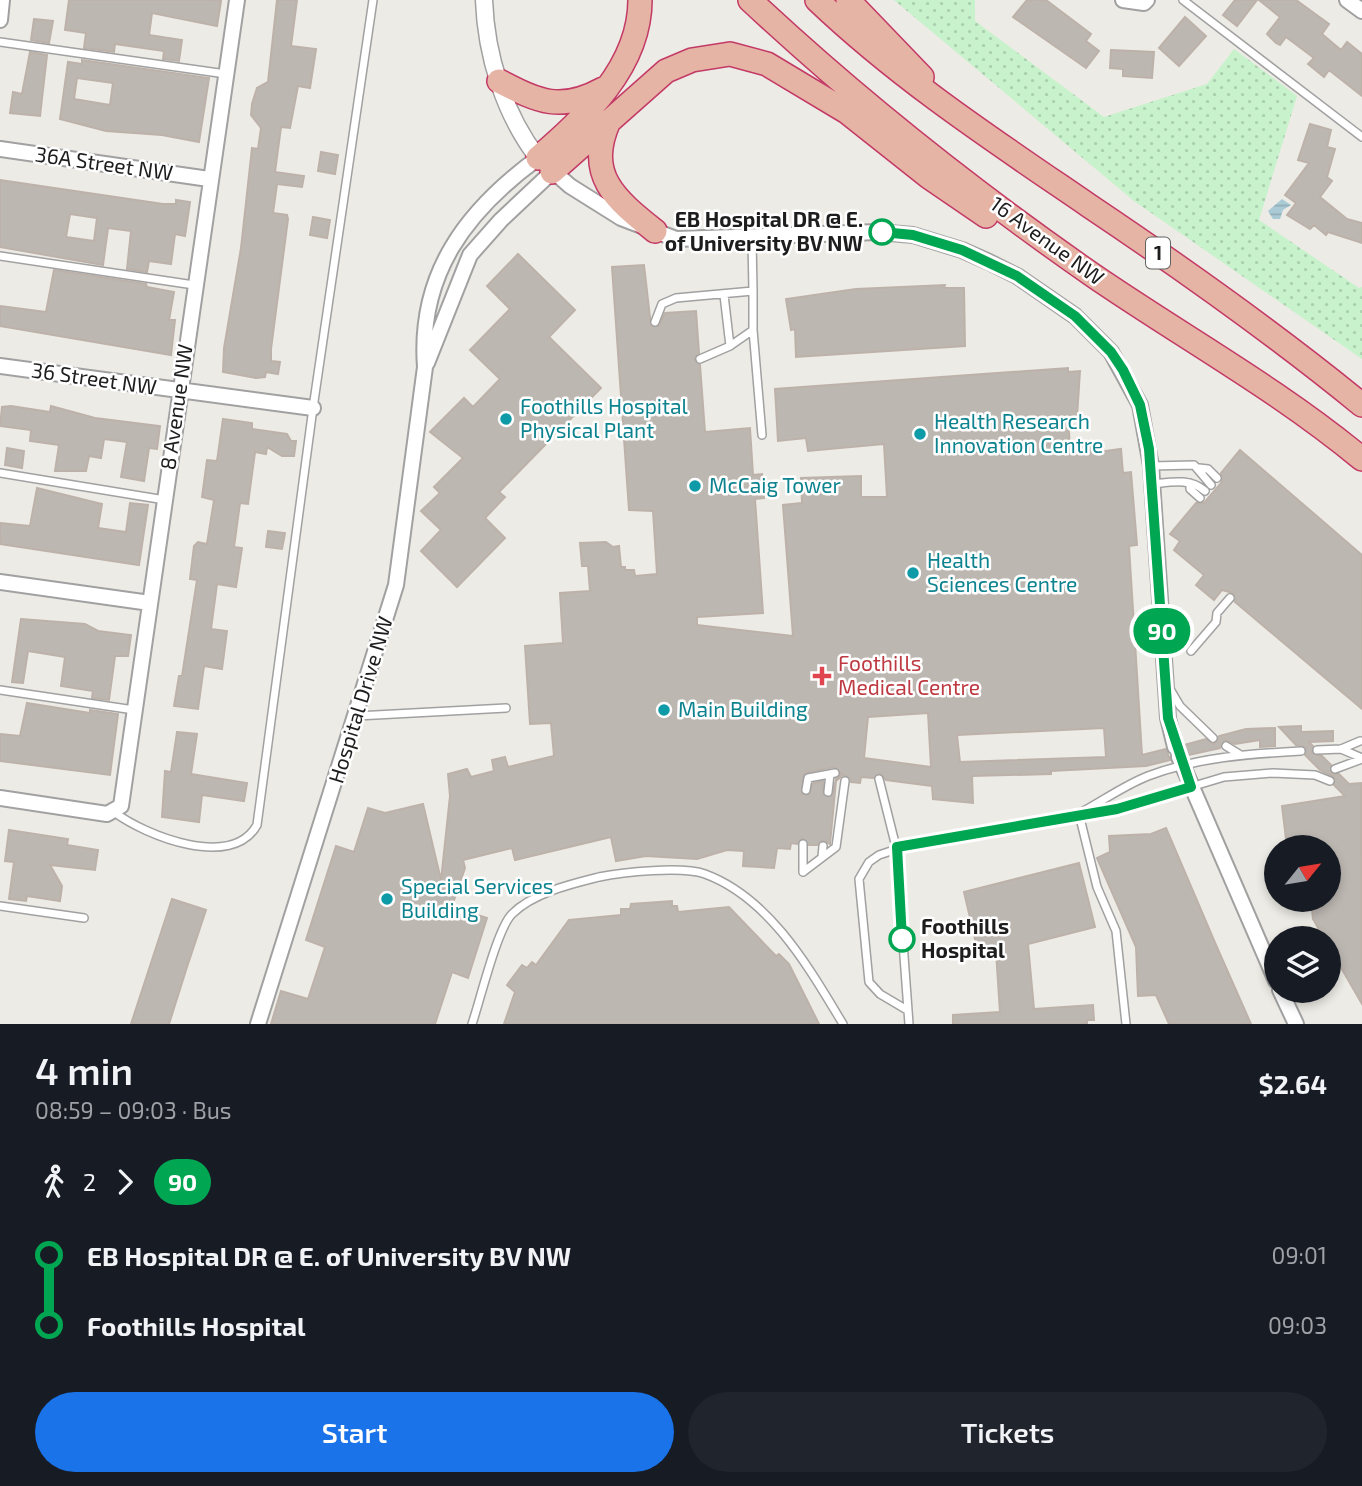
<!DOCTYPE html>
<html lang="en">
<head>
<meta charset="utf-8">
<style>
	body { margin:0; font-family:"Exo 2",sans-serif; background:#20242c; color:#f1f3f6; height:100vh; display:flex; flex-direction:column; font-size:26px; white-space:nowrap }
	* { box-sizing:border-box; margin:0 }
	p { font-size:23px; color:#9ea1a6 }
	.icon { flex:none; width:38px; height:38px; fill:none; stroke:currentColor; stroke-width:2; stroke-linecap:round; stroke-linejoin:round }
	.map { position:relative; height:1024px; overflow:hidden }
	.sheet { display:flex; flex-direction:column; background:#171b24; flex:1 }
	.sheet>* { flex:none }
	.badge { padding:0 14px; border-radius:23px; font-size:24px; line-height:46px }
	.needle { width:46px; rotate:60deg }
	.controls { position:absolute; left:1264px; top:835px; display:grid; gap:14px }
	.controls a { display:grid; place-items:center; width:77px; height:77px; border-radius:50%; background:#171b24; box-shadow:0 4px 10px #0003; font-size:35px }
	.map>.badge { position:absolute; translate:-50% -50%; box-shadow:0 0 0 4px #fff }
	.legs { display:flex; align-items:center; gap:10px; height:77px; padding:0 35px; font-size:23px }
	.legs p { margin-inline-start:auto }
	.summary { display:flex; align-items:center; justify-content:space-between; height:119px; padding:0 35px }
	h1 { font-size:38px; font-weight:600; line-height:52px }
	.button { display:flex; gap:14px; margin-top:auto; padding:14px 35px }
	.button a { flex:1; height:80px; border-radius:42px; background:#1a73e8; color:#fff; font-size:28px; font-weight:600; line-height:80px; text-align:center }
	.button a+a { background:#20242c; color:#f1f3f6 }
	ul { padding:0 35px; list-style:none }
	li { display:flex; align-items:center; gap:24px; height:70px; font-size:26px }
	li i { display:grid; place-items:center; width:10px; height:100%; margin:0 9px; background:currentColor }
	li i::after { content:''; width:18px; height:18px; margin:-9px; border:5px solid; border-radius:50%; background:#171b24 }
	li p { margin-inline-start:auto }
	li:first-child i { background:linear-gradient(#0000 50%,currentColor 0) }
	li:last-child i { background:linear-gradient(currentColor 50%,#0000 0) }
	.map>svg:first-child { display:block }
	.park { fill:url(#park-dots) }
	.water { fill:url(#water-rules) }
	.building { fill:#bdb7b2; stroke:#bdb2a9; stroke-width:2; fill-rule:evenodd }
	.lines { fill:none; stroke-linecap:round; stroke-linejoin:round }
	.service-casing { stroke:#a1a1a1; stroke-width:10 }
	.minor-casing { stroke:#a1a1a1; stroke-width:18 }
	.tertiary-casing { stroke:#a1a1a1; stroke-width:19 }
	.trunk-casing { stroke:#c33a67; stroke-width:26 }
	.service { stroke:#fff; stroke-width:7 }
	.minor { stroke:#fff; stroke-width:14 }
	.tertiary { stroke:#fff; stroke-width:16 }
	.trunk { stroke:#e6b4a4; stroke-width:23 }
	.line-1-casing { stroke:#fff; stroke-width:16 }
	.line-1 { stroke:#00a651; stroke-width:10 }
	.stop-1-dot { fill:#fff; stroke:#00a651; stroke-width:3.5 }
	.culture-dot { fill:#0f9aa8; stroke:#fff; stroke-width:2.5 }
	.health-dot { fill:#e0444e; stroke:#fff; stroke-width:2.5 }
	.labels { text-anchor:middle; stroke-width:5; stroke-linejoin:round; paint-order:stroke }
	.shield { fill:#fff; stroke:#616161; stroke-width:2 }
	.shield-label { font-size:19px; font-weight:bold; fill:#1d1d1d }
	.street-label { font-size:21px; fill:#1d1d1d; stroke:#fff }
	.stop-label { font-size:21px; font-weight:bold; fill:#1d1d1d; stroke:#fff; text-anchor:end }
	.culture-label { font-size:21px; fill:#0d838f; stroke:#fff; text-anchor:start }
	.health-label { font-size:21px; fill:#be3a42; stroke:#fff; text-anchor:start }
</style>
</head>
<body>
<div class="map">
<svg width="1362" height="1024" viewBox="0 0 1362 1024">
	<defs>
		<pattern id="park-dots" width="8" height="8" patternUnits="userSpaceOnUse" patternTransform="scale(1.75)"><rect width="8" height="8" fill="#c7f2cb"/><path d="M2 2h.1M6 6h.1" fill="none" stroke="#aacfae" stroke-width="1.8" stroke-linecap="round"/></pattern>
		<pattern id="water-rules" width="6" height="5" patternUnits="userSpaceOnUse" patternTransform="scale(1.75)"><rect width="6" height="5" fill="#aacbd6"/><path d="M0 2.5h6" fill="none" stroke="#92aeb7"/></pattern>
	</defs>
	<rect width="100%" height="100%" fill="#edebe5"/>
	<path class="park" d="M894,0H975V21L1104,117L1207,84L1234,49L1297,96L1259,220L1359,288L1362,287V359L1134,201Z"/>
	<path class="water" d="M1282,199L1291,205L1283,210L1280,219H1273L1268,211Z"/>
	<path class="building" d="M69,0H213L221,1L217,26L152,13L149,35L182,40L179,61L163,59L164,51L115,44L114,52L84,48L86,33L65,30Z
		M277,0H297L291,46L316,49L310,88L298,86L290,128L281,127L275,172L304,176L302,187L277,184L273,213L287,215L288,219L271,349V361L280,362L278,374L266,372L265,377L256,378L223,372L224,348L241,248L252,148L258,149L261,128L251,115L252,104L257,88L268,82Z
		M1027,0H1046L1091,34L1086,41L1099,51L1086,68L1013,17Z
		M1235,0H1257L1237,26L1223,15Z
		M1259,0H1296L1329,24L1322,34L1341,50L1347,42L1362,54V96L1329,70L1324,77L1308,64L1314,58L1286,37L1280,45L1276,43L1267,34L1280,17Z
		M1185,17L1206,36L1179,66L1159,48Z
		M34,19L53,21L49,43L31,40Z
		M1111,50L1154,52L1152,78L1123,76V69L1110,68Z
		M30,52L47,55L40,116L10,113L13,92L22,94Z
		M82,60L209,78L199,142L162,135L106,131L60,119L68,62L82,64ZM77,78L113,83L110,105L74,99Z
		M1310,124L1331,130L1327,147L1335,149L1327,177L1332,181L1320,197L1347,219L1362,223V243L1328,232L1326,235L1314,225L1310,229L1287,215L1296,203L1285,195L1309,163L1298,160Z
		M321,152L338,155L335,174L318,171Z
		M0,180L163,204H176V200L190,202L185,236L175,234L171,264L149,261L147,272L127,269L131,231L108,228L103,265L0,247ZM70,214L97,218L94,241L66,237Z
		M313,217L330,220L327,238L310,235Z
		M518,254L575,310L549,337L601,388L499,492L505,497L485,518L505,538L457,587L421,551L441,530L421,511L440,493L434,487L463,458L430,432L464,398L473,407L500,379L470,350L510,309L487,286Z
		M644,265L651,326H659L665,313L696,311L699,353L694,359L700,365L705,432L750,428L753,475L762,474L764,498L755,499L763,613L697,617V625L793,636L783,505L802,503L801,478L861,476V497H887L884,444L808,451L806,438L778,441L775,389L1068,368V372L1080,371L1077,417L1068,418L1070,448L1097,446L1098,452L1121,449L1123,473L1131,472L1137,545L1129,546L1142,755L1166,749L1170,760L1146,766L1051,771V774L972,776L973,803L933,799L932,786L886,780L880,773L873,778L861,777L860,783L851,782L849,777L843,775L836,781L830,844L823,840L817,845H809L802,838L797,844L791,843L790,849L777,848L774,868L743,866L744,851L727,850L697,859L646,856L616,861L611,837L515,860L512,848L463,860L465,868L450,912L475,920L477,915L487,918L468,978L452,972L435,1024H271L281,991L308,999L325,947L306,940L336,846L354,852L368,808L385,813L423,804L441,880L450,796L448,774L467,769L471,777L494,771L492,760L505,757L508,767L554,756L551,723L530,724L525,646L563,643L560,593L590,591L588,566H582L580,543L606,542L613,547L619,546L621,567H625V570H634L635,576L657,574L653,511L629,510L612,267ZM928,713L931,767L864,758L868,717ZM1104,728L1106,757L960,762L957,735ZM834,767L841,773L836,779L832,796L823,795V781L813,783L809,795L802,794L804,773Z
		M54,270L146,284L147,287L174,292L169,320H175L171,355L0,326V306L46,312Z
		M945,285L944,288H964L965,346L796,357L795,329L791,330L786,299L856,289Z
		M11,406L50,412L51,406L95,418L160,426L157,449L149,448L144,481L121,477L127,442L104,439L101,458L89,456L86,471H55L59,445L30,441L31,430L0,426L2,407Z
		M223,419L252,423V429L287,434L291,441H296L294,456H282L267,447L266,454L255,452L248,504L240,503L234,547L242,548L236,587L217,584L211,629L227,631L222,669L204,666L198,709L174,706L179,676H182L197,580L190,579L194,546L198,542L207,544L214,500L202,497L207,460L217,461Z
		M7,448L24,451L22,468L5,465Z
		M1240,450L1362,555V709L1235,602L1233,593L1222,590L1214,600L1196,585L1204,575L1174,550L1180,541L1170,534L1196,503H1204L1222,482L1221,473Z
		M37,488L102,504L98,528L126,532L130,503L148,505L139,565L0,544V523L30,526Z
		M268,531L285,533L282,549L266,547Z
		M21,619L85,624L98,631L131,635L128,656H115L109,700L92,698L93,691L61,686L65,657L28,651L23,683L12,682Z
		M27,703L90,713V710L118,714L110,775L0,761V734L20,736Z
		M1301,726V732L1333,731V741L1309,742L1313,746L1312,753L1322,756L1331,765L1332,774H1339L1349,784L1361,783L1362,1004L1328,945V938H1324L1313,919L1311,900H1328V847H1287L1282,806L1345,796L1334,785V777L1320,770L1305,755L1306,747L1296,745L1279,727Z
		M1275,728V746L1260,747V740L1235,744L1225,740L1220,748L1189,755L1184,749V745L1206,739L1214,744L1219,736L1246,729Z
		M177,732L197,734L191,774L247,783L244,801L202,795L199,822L162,817L165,771L171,772Z
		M1166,828L1216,945L1251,1024H1169L1156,995L1138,996L1136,947L1097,858L1110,852L1109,836L1151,834Z
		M9,830L68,839L67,845L98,850L95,870L50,865L62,886L60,901L27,896L26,901L9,899L14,862L5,861Z
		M1079,863L1095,927L1028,944L1034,1009L1093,1005L1094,1020H1087V1024H953V1015L1000,1012L996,952L979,956L964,892Z
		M172,899L206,910L187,967L169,1024H131Z
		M672,901V906H677L678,912L729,907L776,956L779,954L789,964L819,1024H504L515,992L507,985L522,965L527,968L532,962L536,965L569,920L621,915V909H630L631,904Z"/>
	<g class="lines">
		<g class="service-casing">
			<path id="service" d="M1183,0L1362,137
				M0,42L226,74
				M0,256L194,285
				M724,295L730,346
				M655,322L662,304L676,298L753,291L752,239
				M753,330L762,435
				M700,359L730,346L753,330V291
				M1151,466L1194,465L1211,485
				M1199,468L1208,469L1217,478
				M0,473L165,500
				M1190,483V489L1200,498
				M1153,484C1172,482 1190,478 1205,491
				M1191,651L1216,622L1217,613L1230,598
				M1170,689L1180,706L1213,738
				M0,690L134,710
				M357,716L506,708
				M1226,746L1239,754
				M1341,749L1362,758
				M1317,750L1341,749L1360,741
				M1335,769L1362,759
				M879,779L896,847L909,1024
				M806,790L808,778L835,773
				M828,792L830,774
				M114,812C146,836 232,870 257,825L313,408L373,0
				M1082,812C1104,800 1125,785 1148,776C1198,757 1249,754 1301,751
				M1079,814L1097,887L1116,931L1126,1024
				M822,857L823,846
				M803,872L836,847L845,781
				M803,872V844
				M0,906L84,918
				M907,1010L880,994L869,982L859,879L869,862L879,855L918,842L1117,809L1224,777L1273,773L1315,775L1330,781
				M472,1024C480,1001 497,929 512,914C533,893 571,884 599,877C623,872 682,866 705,874C770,898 809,968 843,1024"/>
		</g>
		<g class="minor-casing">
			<path id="minor" d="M1123,0L1144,3L1147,0
				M1347,0L1362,11
				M0,20L2,0
				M0,149L209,179
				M427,363L470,255L501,220L552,172
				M0,366L313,408
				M0,582L150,603
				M1179,757L1276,981
				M0,798L107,814L121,806L237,0
				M1280,990L1296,1024
				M258,1024L396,585L425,367C418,274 466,211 538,158L570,186L621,218L676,239L878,232L913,235L962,250L989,262L1017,276L1075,316L1111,352L1140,405L1151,466L1168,718L1175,747"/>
		</g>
		<g class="tertiary-casing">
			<path id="tertiary" d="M484,0C486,55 504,114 538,158"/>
		</g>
		<g class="trunk-casing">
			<path id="trunk" d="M750,0C858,101 973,192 1094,276C1183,337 1279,390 1362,459
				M817,0C900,79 993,140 1088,205C1182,268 1274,333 1362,405
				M848,0L922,77
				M499,81C539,102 561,112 603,89
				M609,121C585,175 615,199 655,231
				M538,158C585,117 640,67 640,0
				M552,172L666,71L692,60L730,54L767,64L847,112L929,177L986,216"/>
		</g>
		<use href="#service" class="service"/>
		<use href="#minor" class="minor"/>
		<use href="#tertiary" class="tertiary"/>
		<use href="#trunk" class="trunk"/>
	</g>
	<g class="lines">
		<g class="line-1-casing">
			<path id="line-1" d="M882,232L913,235L962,250L1017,276L1075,316L1111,352L1123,370L1140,405L1149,449L1168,718L1191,787L1117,809L897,847L902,939"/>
		</g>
		<use href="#line-1" class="line-1"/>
	</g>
	<g class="stop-1-dot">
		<circle cx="882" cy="232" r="12"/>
		<circle cx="902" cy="939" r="12"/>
	</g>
	<g class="culture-dot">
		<circle cx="506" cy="419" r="7"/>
		<circle cx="920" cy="434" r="7"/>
		<circle cx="695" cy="486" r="7"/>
		<circle cx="913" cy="573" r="7"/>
		<circle cx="664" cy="710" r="7"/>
		<circle cx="387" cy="899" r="7"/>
	</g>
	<path class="health-dot" d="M818.5 665.5h7v7h7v7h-7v7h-7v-7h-7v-7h7z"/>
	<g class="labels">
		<rect class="shield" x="1146" y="237.5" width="24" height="31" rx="5"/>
		<g class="shield-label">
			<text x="1158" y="260">1</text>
		</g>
		<g class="street-label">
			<text transform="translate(104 164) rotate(8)" y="7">36A Street NW</text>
			<text transform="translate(1047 241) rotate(36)" y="7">16 Avenue NW</text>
			<text transform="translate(94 379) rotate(8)" y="7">36 Street NW</text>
			<text transform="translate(177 407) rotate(-82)" y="7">8 Avenue NW</text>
			<text transform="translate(361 700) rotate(-73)" y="7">Hospital Drive NW</text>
		</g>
		<g class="stop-label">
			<text x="863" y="227">EB Hospital DR @ E.<tspan x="863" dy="24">of University BV NW</tspan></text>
			<text x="921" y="934" text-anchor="start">Foothills<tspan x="921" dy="24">Hospital</tspan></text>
		</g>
		<g class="culture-label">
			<text x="520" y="414">Foothills Hospital<tspan x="520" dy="24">Physical Plant</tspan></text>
			<text x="934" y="429">Health Research<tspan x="934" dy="24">Innovation Centre</tspan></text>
			<text x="709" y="493">McCaig Tower</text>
			<text x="927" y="568">Health<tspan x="927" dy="24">Sciences Centre</tspan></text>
			<text x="678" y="717">Main Building</text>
			<text x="401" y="894">Special Services<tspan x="401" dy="24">Building</tspan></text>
		</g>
		<g class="health-label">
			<text x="838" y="671">Foothills<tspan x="838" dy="24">Medical Centre</tspan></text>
		</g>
	</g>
</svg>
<div class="controls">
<a><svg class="needle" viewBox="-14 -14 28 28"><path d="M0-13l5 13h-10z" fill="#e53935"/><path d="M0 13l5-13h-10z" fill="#9ea1a6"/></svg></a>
<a><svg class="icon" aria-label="layers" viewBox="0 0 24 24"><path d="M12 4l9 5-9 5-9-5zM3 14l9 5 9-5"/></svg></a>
</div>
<b class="badge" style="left:1162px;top:631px;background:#00a651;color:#fff">90</b>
</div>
<section class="sheet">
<div class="summary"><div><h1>4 min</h1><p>08:59 – 09:03 · Bus</p></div><b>$2.64</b></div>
<div class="legs"><svg class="icon" aria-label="walk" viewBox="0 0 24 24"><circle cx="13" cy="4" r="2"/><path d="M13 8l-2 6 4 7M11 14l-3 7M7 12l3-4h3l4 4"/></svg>2<svg class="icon" aria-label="forward" viewBox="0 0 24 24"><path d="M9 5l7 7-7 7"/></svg><b class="badge" style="background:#00a651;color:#fff">90</b></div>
<ul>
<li><i style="color:#00a651"></i><b>EB Hospital DR @ E. of University BV NW</b><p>09:01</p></li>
<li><i style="color:#00a651"></i><b>Foothills Hospital</b><p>09:03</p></li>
</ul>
<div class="button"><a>Start</a><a>Tickets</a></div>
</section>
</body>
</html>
